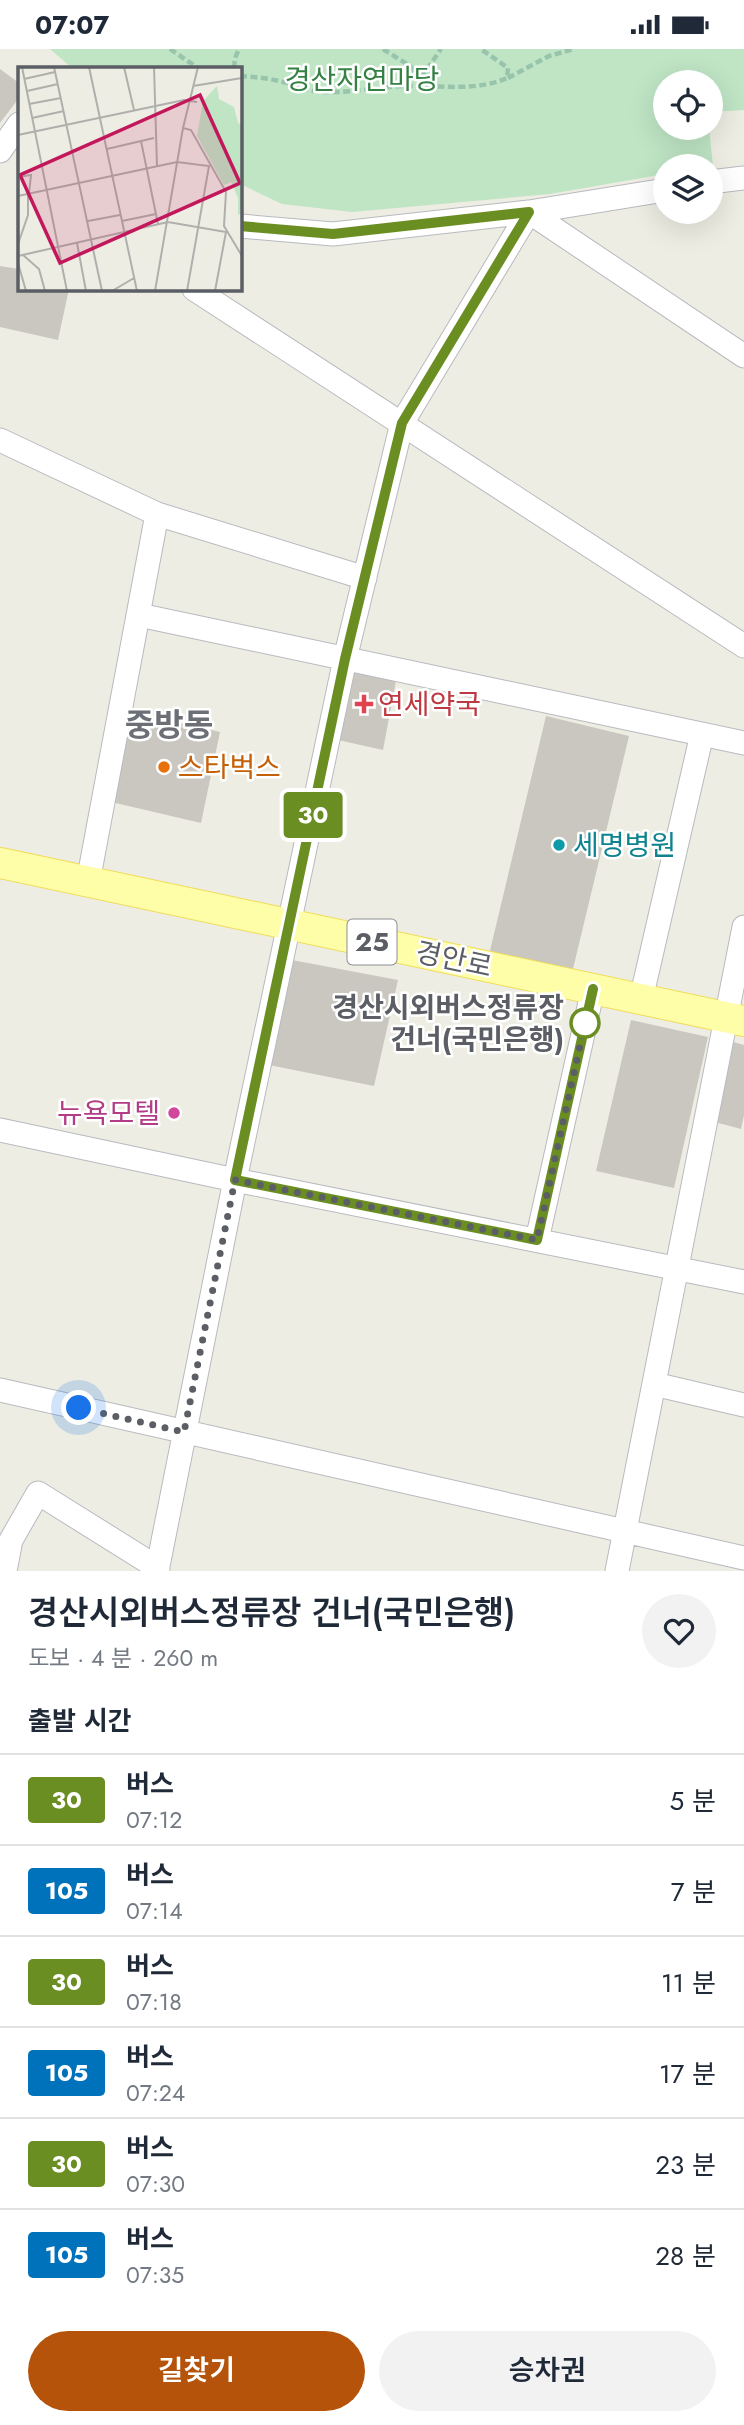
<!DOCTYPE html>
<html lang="ko">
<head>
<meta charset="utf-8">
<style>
	body { margin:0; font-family:Jost,"Noto Sans KR",sans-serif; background:#f2f2f3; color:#1f2937; height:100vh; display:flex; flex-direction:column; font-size:26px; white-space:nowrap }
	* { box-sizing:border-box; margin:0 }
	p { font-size:23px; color:#747a83 }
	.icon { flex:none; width:38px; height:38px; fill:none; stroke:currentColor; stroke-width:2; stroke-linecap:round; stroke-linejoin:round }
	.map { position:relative; height:1522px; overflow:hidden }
	.side { display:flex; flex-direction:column; background:#fff; flex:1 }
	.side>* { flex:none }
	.badge { padding:0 14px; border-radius:5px; font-size:24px; line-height:46px }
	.fabs { position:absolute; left:653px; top:21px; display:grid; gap:14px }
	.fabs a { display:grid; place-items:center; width:70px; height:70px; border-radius:50%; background:#fff; box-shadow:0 7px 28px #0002; font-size:35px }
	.you { position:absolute; width:35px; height:35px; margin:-18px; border:5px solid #fff; border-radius:50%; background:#1a73e8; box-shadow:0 0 0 10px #1a73e833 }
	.map>.badge { position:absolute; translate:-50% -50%; box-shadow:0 0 0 4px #fff }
	h2 { padding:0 28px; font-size:26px; line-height:63px }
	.round { display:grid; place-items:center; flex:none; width:74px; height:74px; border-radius:37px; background:#f2f2f3 }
	.summary { display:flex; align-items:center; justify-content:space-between; height:119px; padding:0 28px }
	h1 { font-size:33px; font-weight:600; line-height:52px }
	.cta { display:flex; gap:14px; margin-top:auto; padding:14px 28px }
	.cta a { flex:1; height:80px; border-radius:42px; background:#b45309; color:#fff; font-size:28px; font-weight:600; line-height:80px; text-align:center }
	.cta a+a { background:#f2f2f3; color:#1f2937 }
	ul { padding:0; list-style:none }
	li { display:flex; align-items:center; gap:21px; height:91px; padding:0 28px; border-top:2px solid #e0e1e3 }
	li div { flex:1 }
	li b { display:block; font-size:26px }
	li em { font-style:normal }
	li .badge { min-width:77px; font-weight:700; text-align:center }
	.status { display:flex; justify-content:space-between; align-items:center; height:49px; padding:0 35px; background:#fff; direction:ltr }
	.status svg { height:19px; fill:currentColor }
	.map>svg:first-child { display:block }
	.green { fill:#bfe5c5 }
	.building { fill:#c9c7c0 }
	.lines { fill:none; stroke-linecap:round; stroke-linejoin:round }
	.minor-casing { stroke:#b8babf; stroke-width:25 }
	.major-casing { stroke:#f0dc5a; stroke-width:32 }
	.path { stroke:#97c4ab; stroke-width:4.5; stroke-dasharray:7 3.5; stroke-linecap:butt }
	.minor { stroke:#fff; stroke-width:23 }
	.major { stroke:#fefda8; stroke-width:30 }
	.line-casing { stroke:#fff; stroke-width:16 }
	.line { stroke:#6b8e23; stroke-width:10 }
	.walk { stroke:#5b5e64; stroke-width:7; stroke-dasharray:0 12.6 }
	.health-dot { fill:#e0444e; stroke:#fff; stroke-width:2.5 }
	.food-dot { fill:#e8710a; stroke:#fff; stroke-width:2.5 }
	.culture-dot { fill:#0f9aa8; stroke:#fff; stroke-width:2.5 }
	.stop-dot { fill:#fff; stroke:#6b8e23; stroke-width:3.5 }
	.hotel-dot { fill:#d1479c; stroke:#fff; stroke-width:2.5 }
	.labels { text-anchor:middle; stroke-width:5; stroke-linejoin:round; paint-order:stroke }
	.shield { fill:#fff; stroke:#8c8e92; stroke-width:2 }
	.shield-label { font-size:26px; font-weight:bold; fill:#5b5e64 }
	.park-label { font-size:28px; fill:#348143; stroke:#fff }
	.health-label { font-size:28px; fill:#be3a42; stroke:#fff; text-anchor:start }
	.food-label { font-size:28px; fill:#c56008; stroke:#fff; text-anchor:start }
	.culture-label { font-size:28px; fill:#0d838f; stroke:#fff; text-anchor:start }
	.street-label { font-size:28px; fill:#5b5e64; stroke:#fff }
	.stop-label { font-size:28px; font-weight:bold; fill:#5b5e64; stroke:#fff; text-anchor:end }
	.hotel-label { font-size:28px; fill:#b23c85; stroke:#fff; text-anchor:end }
	.quarter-label { font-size:32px; font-weight:bold; fill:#6c6f76; stroke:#fff }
	.inset-road { fill:none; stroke:#afb0ac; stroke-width:2 }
	.view { fill:#c2185b; fill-opacity:0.15; stroke:#c2185b; stroke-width:3.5 }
	.inset-edge { fill:none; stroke:#5b5e64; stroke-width:3.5 }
</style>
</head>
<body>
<div class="status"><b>07:07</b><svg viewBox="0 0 49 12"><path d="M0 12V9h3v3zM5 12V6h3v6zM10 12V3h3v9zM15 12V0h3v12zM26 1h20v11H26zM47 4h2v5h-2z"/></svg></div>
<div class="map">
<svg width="744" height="1522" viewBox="0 0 744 1522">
	<rect width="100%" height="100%" fill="#eeede3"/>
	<path class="green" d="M50,0H744V61L711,63L710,33H665V79H709L713,117H665V125L550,145L352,163L282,155L240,135V19H72Z"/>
	<path class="building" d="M0,20L19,34V49L0,74Z
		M0,217L19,220V240H69L58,291L0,278Z
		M345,610L398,621L383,701L329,689Z
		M126,662L220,683L201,774L107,752Z
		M546,667L629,687L572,924L489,906Z
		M292,911L398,931L374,1037L269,1016Z
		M631,971L708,988L674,1139L596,1122Z
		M730,992L744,996V1066L741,1080L711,1072Z"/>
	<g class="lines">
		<g class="minor-casing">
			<path id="minor" d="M0,102L19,75
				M710,133L744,129
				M240,177L333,185L529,163L665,141
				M194,240L744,597
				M0,391L157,465L365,529
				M139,566L744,694
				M88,833L157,465
				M641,950L702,685
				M0,1081L235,1131L744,1233
				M537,1191L593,940
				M654,1335L744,1356
				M0,1341L744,1509
				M5,1522L11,1491L38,1444L158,1519
				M157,1522L235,1131L345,610L402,374L529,163L744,307
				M617,1522L744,878"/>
		</g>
		<g class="major-casing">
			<path id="major" d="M0,814L744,972"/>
		</g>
		<path class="path" d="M170,0L198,19
			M383,0L410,17L428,37
			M234,19L235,9L239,0
			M240,27C254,28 268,29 283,33C293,35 303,41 314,42C344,46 375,38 405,37C439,36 475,43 507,29L508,19L481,0
			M421,29L441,0
			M508,29L549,7L574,0"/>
		<use href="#minor" class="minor"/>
		<use href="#major" class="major"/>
	</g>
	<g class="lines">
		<g class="line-casing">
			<path id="line" d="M240,177L333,185L529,163L402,374L345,610L235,1131L537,1191L593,940"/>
		</g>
		<use href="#line" class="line"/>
		<path class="walk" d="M79,1359L184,1383L235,1131L537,1191L587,965L585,974"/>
	</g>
	<path class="health-dot" d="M360.5 644.5h7v7h7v7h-7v7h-7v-7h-7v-7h7z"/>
	<circle class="food-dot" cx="164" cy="718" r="7"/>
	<circle class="culture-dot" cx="559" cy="796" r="7"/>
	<circle class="stop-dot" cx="585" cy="974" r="14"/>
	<circle class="hotel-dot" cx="174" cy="1064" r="7"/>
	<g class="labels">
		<rect class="shield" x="347.5" y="870.5" width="49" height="45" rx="5"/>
		<g class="shield-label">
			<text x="372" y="902">25</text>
		</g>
		<g class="park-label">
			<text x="362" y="40">경산자연마당</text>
		</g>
		<g class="health-label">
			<text x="378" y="665">연세약국</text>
		</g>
		<g class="food-label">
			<text x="178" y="728">스타벅스</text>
		</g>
		<g class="culture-label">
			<text x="573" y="806">세명병원</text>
		</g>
		<g class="street-label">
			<text transform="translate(454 910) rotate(12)" y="10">경안로</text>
		</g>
		<g class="stop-label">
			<text x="564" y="968">경산시외버스정류장<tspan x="564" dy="32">건너(국민은행)</tspan></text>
		</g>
		<g class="hotel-label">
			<text x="160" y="1074">뉴욕모텔</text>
		</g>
		<g class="quarter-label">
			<text x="169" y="687">중방동</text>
		</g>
	</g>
	<g transform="translate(18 18)">
		<rect width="224" height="224" fill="#eeede3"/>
		<path d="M199,19L201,32L216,40L220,56L224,57V146L220,148V131L213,115L206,118L179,69L185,34Z" fill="#bfe5c5"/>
		<path class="inset-road" d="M4,0L49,224M36,0L84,224M71,0L119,224M106,0L116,43M136,0L139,99M6,12L37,5M175,19L224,11M9,24L40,17M11,37L43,31M14,51L46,44M165,61L173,63L208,125L206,159L224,189M0,68L166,33L179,35M123,74L140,157M89,82L136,71M0,110L13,108L11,127M0,129L159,95L191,99L169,224M70,154L102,148M104,154L138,147M59,176L68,224M0,177L10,148V127M5,188L21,202L27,224M0,189L150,155L208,165L197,224M0,196L8,224M94,224L116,211M137,224L165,61L180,0"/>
		<path class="view" d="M182,28L222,116L42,196L2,108Z"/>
		<rect width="224" height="224" class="inset-edge"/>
	</g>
</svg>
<div class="fabs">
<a><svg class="icon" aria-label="locate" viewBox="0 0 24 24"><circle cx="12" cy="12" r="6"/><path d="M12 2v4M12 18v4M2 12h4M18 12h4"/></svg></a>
<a><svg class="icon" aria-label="layers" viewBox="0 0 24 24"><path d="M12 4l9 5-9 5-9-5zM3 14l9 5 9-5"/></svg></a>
</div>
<div class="you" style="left:79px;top:1359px"></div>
<b class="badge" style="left:313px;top:766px;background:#6b8e23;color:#fff">30</b>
</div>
<section class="side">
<div class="summary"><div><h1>경산시외버스정류장 건너(국민은행)</h1><p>도보 · 4 분 · 260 m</p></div><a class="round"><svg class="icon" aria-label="heart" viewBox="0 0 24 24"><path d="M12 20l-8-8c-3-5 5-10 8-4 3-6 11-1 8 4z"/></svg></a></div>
<h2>출발 시간</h2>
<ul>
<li><span class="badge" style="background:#6b8e23;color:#fff">30</span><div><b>버스</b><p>07:12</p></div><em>5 분</em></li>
<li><span class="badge" style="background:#0072bc;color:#fff">105</span><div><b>버스</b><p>07:14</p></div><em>7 분</em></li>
<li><span class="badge" style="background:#6b8e23;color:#fff">30</span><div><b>버스</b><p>07:18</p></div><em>11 분</em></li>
<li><span class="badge" style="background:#0072bc;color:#fff">105</span><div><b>버스</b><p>07:24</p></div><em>17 분</em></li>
<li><span class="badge" style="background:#6b8e23;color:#fff">30</span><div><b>버스</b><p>07:30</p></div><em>23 분</em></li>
<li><span class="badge" style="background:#0072bc;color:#fff">105</span><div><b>버스</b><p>07:35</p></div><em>28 분</em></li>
</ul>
<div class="cta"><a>길찾기</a><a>승차권</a></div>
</section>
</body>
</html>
